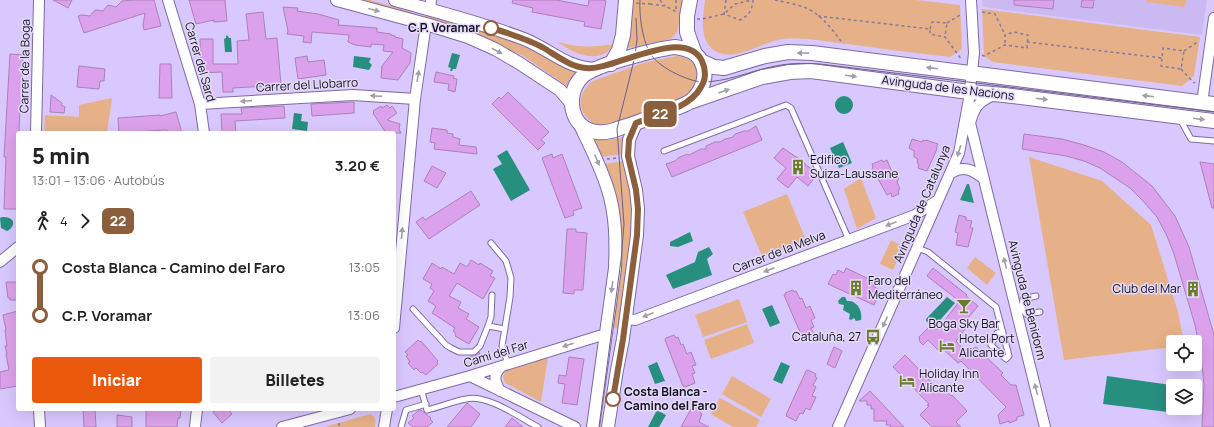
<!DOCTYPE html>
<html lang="es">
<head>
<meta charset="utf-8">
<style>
	body { margin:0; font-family:Manrope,sans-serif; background:#f2f2f2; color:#222; height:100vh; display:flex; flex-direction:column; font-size:15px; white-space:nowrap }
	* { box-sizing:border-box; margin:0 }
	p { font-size:13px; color:#767676 }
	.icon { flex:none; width:22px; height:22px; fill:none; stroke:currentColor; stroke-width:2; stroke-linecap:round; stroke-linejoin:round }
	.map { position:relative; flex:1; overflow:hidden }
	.sheet { position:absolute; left:16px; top:131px; width:380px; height:280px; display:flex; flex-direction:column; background:#fff; border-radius:4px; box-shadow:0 4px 16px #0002 }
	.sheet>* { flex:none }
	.badge { padding:0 8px; border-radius:6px; font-size:14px; line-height:26px }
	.buttons { position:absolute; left:1166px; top:335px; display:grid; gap:8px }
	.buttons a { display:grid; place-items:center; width:36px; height:36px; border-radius:4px; background:#fff; box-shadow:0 4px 16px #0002; font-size:20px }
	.map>.badge { position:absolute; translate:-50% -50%; box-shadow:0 0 0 2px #fff }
	.legs { display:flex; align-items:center; gap:6px; height:44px; padding:0 16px; font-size:13px }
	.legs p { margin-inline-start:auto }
	.summary { display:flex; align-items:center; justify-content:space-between; height:68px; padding:0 16px }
	h1 { font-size:22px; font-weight:800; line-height:30px }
	.action { display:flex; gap:8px; margin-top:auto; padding:8px 16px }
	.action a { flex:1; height:46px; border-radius:4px; background:#ea580c; color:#fff; font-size:16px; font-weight:800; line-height:46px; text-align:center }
	.action a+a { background:#f2f2f2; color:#222 }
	ul { padding:0 16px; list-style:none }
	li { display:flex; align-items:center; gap:14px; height:48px; font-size:15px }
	li i { display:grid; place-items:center; width:6px; height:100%; margin:0 5px; background:currentColor }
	li i::after { content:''; width:10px; height:10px; margin:-5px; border:3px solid; border-radius:50%; background:#fff }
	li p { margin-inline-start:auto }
	li:first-child i { background:linear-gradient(#0000 50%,currentColor 0) }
	li:last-child i { background:linear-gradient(currentColor 50%,#0000 0) }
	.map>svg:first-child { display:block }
	.built { fill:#cbbaf2 }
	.green { fill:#e6b188 }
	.water { fill:#268f7e }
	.building { fill:#dca1ec; stroke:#ac80b7 }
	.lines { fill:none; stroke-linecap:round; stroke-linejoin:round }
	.service-casing { stroke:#7e6aa6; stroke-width:7 }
	.minor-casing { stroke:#7e6aa6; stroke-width:12 }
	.tertiary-casing { stroke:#7e6aa6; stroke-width:14 }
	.secondary-casing { stroke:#7e6aa6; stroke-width:16 }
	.path { stroke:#8578a1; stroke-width:1.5; stroke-dasharray:3 3; stroke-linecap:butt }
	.service { stroke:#fff; stroke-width:5 }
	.minor { stroke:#fff; stroke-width:10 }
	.tertiary { stroke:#fff; stroke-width:12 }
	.secondary { stroke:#fff; stroke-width:14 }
	.tram { stroke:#6d6185; stroke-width:1 }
	.oneway { fill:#a29fa8 }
	.line-1-casing { stroke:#fff; stroke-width:9 }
	.line-1 { stroke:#8b5e3c; stroke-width:6 }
	.stop-1-dot { fill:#fff; stroke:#8b5e3c; stroke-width:2 }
	.labels { text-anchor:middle; stroke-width:3; stroke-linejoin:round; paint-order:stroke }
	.stop-label { font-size:12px; font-weight:bold; fill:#160e25; stroke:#e3dbf6; text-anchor:end }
	.street-label { font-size:12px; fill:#160e25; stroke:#e3dbf6 }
	.poi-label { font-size:12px; fill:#160e25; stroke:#e3dbf6; text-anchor:start }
</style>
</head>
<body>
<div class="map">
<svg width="1214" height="427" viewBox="0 0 1214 427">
	<rect width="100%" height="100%" fill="#d9c8fe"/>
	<path class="built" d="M982,0H1207L1202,35L983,7Z"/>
	<path class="green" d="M350,0H370L412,12V17Z
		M634,0H684L677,32L671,39L628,48L630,6H634Z
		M705,0H916L960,5L962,49L950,57C916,53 882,49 848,44C827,42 805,37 784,39C765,40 736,62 717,52C698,42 703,18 705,0Z
		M1146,0H1186L1185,7L1145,2Z
		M982,9L1200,37L1194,76L1182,86L993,62L984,56Z
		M427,14L509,39L575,72L567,86L522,55L424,18Z
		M558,42C579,48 593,47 615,44C612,46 609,51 606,53C590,62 570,51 558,42Z
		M677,56C693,57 704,71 695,86C694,90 689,93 686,96C670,102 654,108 638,115C629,119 619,124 609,126C597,128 584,119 581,107C579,96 585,87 593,81L643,63Z
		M112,98C111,110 108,121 107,133H44L45,115L79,117V105Z
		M627,136L624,154L600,157L594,140H611Z
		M1029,157L1102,181L1151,225L1178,312L1184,342H1173V347L1064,360Z
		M625,161L635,209L620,329L612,328L620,269L603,164Z
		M861,178L876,218L857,229L844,189Z
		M787,194L806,240L762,256L743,212Z
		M891,240L904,247L893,270L880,264Z
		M975,257L996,273L987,285L967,268Z
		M739,299L747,322L703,337L695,315Z
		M747,324L754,343L711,359L704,340Z
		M548,357L541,402L505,383L503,376L506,371Z
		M732,376L771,399L761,417L722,394Z
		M720,398L760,420L756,427H733L711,414Z
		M370,414C376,417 376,420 375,427H325Z"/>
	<path class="water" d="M227,35L229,38H231L232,52H225L224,39L226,38V36Z
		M452,53L460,55L456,69H453L452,71H450L451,68L448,67Z
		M354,56L371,58L369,62L372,65L369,70L353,67Z
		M835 105a9 9 0 1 1 18 0a9 9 0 1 1-18 0Z
		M294,113L302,114L301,121L308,122L307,131L292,129Z
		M843,142L852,163L839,168L830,148Z
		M507,150L530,190L511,201L493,169L502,164L497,156Z
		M967,184H969L974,203L960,200Z
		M2,217C4,217 7,217 9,218C17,221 12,229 7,231L1,228L0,218Z
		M690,232L693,241L678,247L670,246V242Z
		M709,247L713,254L707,259L712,275L673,289L666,275L695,262L698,252Z
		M842,297H845L847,301C857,300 863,311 861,320L856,321L854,318L851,320L849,319L850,314L843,310L844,305L839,304L838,301Z
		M947,297L955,303L935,326H932L926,321V319Z
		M772,305L780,323L770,327L762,309Z
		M657,362L665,381L655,384L648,366Z
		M781,362L790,366L782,384L773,380Z
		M1107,376L1171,385L1168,412L1103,404Z
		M657,410L666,415L659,427H648Z"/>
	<path class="building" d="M53,0H72L68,8Z
		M132,0H154L161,26L144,30L143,25L145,13L84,33L78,16L82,15L90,16L95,10L103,11L108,5L116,7L122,1Z
		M189,0H225L227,21L214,22V20L196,24Z
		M513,0H556L588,6L589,0H603L606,1L601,29L584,26L585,22L532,12L533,8L512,3Z
		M1014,0H1054L1053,9L1014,5Z
		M1082,0H1094L1093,8L1081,7Z
		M283,7L298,8L297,11L318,14L339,20L338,25L377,28V32L391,34V35L395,36V37L403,39L402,48L411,53L410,63L398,80L381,78L382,66L393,52L383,51L384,45L371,44V47L355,45L348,42L349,35L312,32L311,43L303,42L304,36L287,34L288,31Z
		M263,12L266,39L277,38L281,85H276V88H268L267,86L233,88V92H223L222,72L201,73L200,39H213V64H238L237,41L249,40L246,14Z
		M10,54L23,55L21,106H20L19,133H18V209H4L6,157H4Z
		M307,56L308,62L324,60L326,75L298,79L295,58Z
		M160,64H171L172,98H159Z
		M79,66L105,69L104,81H100L99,89L77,87Z
		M436,72L454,76L453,78L457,79L455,92L448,90L449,84L434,82Z
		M508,92L549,132L541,140L545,143L538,150L492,104L499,97L501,99Z
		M51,95L62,103L61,105L65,107L64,113L50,112Z
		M354,102V113L312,116L311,104Z
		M387,105L390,108L392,106L397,113L387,120L400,124L399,129L401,133H386L373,113L374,112L373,111L381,106L382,108Z
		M284,106L285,118L235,121L236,133H222L221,114H242L241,108Z
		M176,112L182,133H168L167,130H165L119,133L118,118L160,115V116Z
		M756,126L762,140L672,177L666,164L675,161L678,158L687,154L689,155L701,149H706V146L715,142H720L725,139L733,137L735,134L744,131H748Z
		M432,128L447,130V133L453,134V137L460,139L459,145L476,147L477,154L434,149L435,143L430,142Z
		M1024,134L1062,139L1084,145L1104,152L1122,162L1152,186L1175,216L1189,247L1214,335V427H1202L1204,385L1201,355L1195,325L1174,254L1167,236L1157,217L1143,201L1130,188L1100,168L1084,161L1066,156L1022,149Z
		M912,139L922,142L923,140L926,141V140L938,144L936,148L937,149L927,171L918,168L919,164L917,163L918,159L914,157V151L909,148Z
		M783,148L805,163V165L809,167L816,174V176L808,186L797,177L788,188L777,179L786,168L774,158Z
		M552,154L553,158L562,154L582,208L573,211L574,215L565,218L542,158Z
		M882,160L883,162L887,160L892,172L896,173L899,178L897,182L900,189L898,190L899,194L892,197L891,193L887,195L872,168L873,167L872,164Z
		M1200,162L1214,164V208H1212Z
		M432,166L446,173L437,188L424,181Z
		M471,191L480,205L429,239L416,222L423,217L425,220Z
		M959,215L966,217V220L972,221L970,228H973L968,247L956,245L958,233L955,232Z
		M567,229H576V232L587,233L583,290H574V294L563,293Z
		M471,260L479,265L480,263L493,271L490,276L495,278L483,299L457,283L449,296L461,302L458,308L469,314L466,319L479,327L469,344L455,336L456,334L453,331L455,328L432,313L436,306L428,301L434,291L430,288L432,284L423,279L432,263L441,269L442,267L454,274L460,263L467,267Z
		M846,268L875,282L873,286L878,289L876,294L879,295L874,305L828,284L833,274L836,275L838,270L844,273Z
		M933,268L967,295L966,296L978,306L962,325L966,328L956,341L965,351L969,348L971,350L976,347L1003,373L1001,375L1011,385H1016L1024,415L1017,417V420L1009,423V421L1000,424L998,415L1006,407L961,361L958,363L942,348L939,351L928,340L923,345L920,342L919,337L928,328L938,329L959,302L958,300L927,276Z
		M6,282H18V300H10V298H8Z
		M793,290L794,292L796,291L800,299L802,298L806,308L810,306L815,318L811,320L814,327L811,328L815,336L805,340L804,339H803L784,295L786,294L785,293Z
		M18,311V386L0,389V372L9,370L6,354H7L5,346H7L5,330H6L3,315Z
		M674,335L676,338L678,337L681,345L683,344L687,354L691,352L696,365L692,366L695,373L692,374L695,383L685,387L683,386L665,340L666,338Z
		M418,340L420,342L421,341L438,361L437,362L438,364L426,375L422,372L421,373L416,368L414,370L408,363L410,362L406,356L408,355L405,352Z
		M834,347L842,351L835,368L827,364Z
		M479,352L482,359L472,363L470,356H475Z
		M905,355L942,393L945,390L951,396L952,395L967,411L956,422L961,427H932L920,415L929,406L927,405L929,404L893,367Z
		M569,357L584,359L577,405L562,403L565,384L558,383L559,375L566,376Z
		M808,370L816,374L815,376L817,378L813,385L816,387L812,396L816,397L810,410L806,408L803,414L800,413L796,421L786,416L787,415H786L806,371Z
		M870,391L904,427H890L891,425H886L887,421H874V409H871V405H867V401H859Z
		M467,403L480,414L471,427H447Z
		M694,406L702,410L700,413L702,414L699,422L709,427H681L692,407L694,408Z
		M83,409H95L96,427H84Z
		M146,409H181L180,418H178L177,427H146Z
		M218,409H228L232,414L222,423L213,412Z
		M419,410H421L431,418L430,419L433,422L427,427H413L408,423L414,418L412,416Z
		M117,415L132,417V427H117Z
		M512,418L523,427H505Z"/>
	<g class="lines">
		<g class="service-casing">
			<path id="service" d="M1180,119L1191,139L1214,141
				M664,151L786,105L791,108L849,240
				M491,243L506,261L511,278L510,297L502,346L508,364
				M917,248L928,252L996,307L1009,356L1006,359L991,345L997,333L1003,332
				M1036,296L1023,299L1022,308L1026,314L1040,312
				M413,309L446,345L451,348L459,352H474L480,346L488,326L505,329
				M488,326L491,317L492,295
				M421,389L427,410C441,407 453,401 466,399C487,394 519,417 538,427
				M401,427L406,410L426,404"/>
		</g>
		<g class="minor-casing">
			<path id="minor" d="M168,0L200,104L204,133
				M430,10L431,0
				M1202,103L1214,18
				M200,104L353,95L415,99
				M969,116L970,123L1045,427
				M970,123C975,106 978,102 994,95
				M36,133L39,0
				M951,173C964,165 973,170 984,179
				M0,262L18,247
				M626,319L635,320L915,215L938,200
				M394,328L415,99L426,24
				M470,376L575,427
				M500,391C494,380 493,375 502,366
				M394,397L470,376L599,336L606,335
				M39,409L40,427
				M195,427L197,409
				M282,427L350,409
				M384,427L387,409
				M838,427L959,153L969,99L974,53L971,0"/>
		</g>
		<g class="tertiary-casing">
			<path id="tertiary" d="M337,0L426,24L468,37L495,49L519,63L560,90L571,103
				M395,0C438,12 482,23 524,39C551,50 566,68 596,69
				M580,125C590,146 601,167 608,190C616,215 616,242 615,268L593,427
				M608,427L617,370L623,339L637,235L638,209L636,190L628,156L629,140L636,123"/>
		</g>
		<g class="secondary-casing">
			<path id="secondary" d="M690,0L687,16V32L695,54
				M675,47C688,49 699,52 703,66C708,80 699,97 686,104C678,108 669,110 660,113C647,119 634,124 620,128C613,131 605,133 597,132C570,129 565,95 581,78C592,65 657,49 675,47Z
				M701,61L714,67L724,68L765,56L788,52L812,53L1214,104
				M611,64L619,50L623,35L626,0
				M687,103L762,77L790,72L811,71L969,92L1004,95L1214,121"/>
		</g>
		<path class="path" d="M660,0L665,6
			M676,0V10
			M726,0L724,14L740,20C749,15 752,11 753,0
			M775,0C788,3 804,5 815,13C826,21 835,33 843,44
			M636,3L650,4L651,0
			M650,4L665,6L677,12
			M982,12L995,14L1005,35
			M818,16L930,29V34L945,37L962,60
			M697,19H702L724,14L735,4L752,0
			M947,23L960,15
			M930,29L932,22L947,23L945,36
			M1027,42L1162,58L1163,48L1184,51L1181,69L1161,66L1162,58
			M1184,51L1199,41
			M982,55L984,56L1005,45L1027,48L1028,35L1014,32L1005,35V45
			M1181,69L1193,82L1195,83
			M607,159L617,158
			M339,423V427"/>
		<use href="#service" class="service"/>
		<use href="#minor" class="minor"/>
		<use href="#tertiary" class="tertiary"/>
		<use href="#secondary" class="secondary"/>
		<path class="tram" d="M640,0C639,14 642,38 649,51C655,66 687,81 702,82C726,82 748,72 771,67C787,63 803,63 820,64L1214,112
			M599,427L621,260L624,224L617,129L635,56L637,39L636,18"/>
	</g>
	<defs><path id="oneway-solid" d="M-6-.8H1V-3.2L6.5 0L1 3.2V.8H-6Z"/></defs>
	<g class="oneway">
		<use href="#oneway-solid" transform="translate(374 10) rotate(15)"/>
		<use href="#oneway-solid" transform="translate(497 51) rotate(28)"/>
		<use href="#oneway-solid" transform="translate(803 53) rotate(-179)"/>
		<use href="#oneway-solid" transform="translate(932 68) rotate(-173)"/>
		<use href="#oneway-solid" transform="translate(418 76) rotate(-81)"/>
		<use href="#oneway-solid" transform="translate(851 76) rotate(7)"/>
		<use href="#oneway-solid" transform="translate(724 91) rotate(-19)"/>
		<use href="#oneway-solid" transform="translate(376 96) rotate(-176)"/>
		<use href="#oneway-solid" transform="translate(1148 96) rotate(-173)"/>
		<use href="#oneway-solid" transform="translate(1042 99) rotate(7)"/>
		<use href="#oneway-solid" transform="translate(246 101) rotate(176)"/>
		<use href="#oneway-solid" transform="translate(1199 119) rotate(7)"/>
		<use href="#oneway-solid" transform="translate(959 151) rotate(107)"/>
		<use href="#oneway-solid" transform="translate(597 160) rotate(67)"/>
		<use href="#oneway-solid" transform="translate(891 224) rotate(159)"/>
		<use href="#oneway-solid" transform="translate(402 233) rotate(-85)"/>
		<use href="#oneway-solid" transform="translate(1005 263) rotate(-104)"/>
		<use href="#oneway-solid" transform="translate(769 270) rotate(159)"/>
		<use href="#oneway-solid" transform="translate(612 287) rotate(98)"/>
		<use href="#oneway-solid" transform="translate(648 315) rotate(159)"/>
		<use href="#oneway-solid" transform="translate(885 322) rotate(114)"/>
		<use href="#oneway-solid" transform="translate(568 345) rotate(163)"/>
		<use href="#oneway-solid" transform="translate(1036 389) rotate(-104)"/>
	</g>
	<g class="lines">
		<g class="line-1-casing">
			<path id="line-1" d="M491,28C508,33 527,39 542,47C556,55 570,67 586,68C613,71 685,25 702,61C706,70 706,79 701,87C690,108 657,115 636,123L629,140L628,156L636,190L638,209L637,235L623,339L613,399"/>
		</g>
		<use href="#line-1" class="line-1"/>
	</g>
	<defs>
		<g id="building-bare" transform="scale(1.2)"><path d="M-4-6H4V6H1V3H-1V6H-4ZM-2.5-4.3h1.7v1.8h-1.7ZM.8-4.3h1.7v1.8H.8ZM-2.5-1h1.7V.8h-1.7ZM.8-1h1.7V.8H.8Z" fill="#6c7b29" stroke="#e3dbf6" stroke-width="2.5" paint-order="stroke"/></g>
		<g id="bar-bare" transform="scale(1.2)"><path d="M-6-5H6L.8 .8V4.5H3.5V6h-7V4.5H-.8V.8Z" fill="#6c7b29" stroke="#e3dbf6" stroke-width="2.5" paint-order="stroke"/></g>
		<g id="bus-bare" transform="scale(1.2)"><path d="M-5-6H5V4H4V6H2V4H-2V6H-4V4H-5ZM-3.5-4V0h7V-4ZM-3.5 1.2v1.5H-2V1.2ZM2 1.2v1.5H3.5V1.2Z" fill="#6c7b29" stroke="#e3dbf6" stroke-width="2.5" paint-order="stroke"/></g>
		<g id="hotel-bare" transform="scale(1.2)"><path d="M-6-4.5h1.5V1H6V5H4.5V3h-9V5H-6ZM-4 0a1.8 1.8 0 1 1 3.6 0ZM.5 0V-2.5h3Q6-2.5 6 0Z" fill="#6c7b29" stroke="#e3dbf6" stroke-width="2.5" paint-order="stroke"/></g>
	</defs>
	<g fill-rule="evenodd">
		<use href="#building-bare" x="798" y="167"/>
		<use href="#building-bare" x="856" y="288"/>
		<use href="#building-bare" x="1193" y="289"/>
		<use href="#bar-bare" x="964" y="306"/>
		<use href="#bus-bare" x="873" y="337"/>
		<use href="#hotel-bare" x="947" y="346"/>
		<use href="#hotel-bare" x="907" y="381"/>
	</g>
	<g class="stop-1-dot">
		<circle cx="491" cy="28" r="7"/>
		<circle cx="613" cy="399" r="7"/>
	</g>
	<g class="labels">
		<g class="stop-label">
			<text x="480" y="32">C.P. Voramar</text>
			<text x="624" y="396" text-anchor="start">Costa Blanca -<tspan x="624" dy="14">Camino del Faro</tspan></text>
		</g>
		<g class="street-label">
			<text transform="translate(200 62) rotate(74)" y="4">Carrer del Sard</text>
			<text transform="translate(25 66) rotate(-89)" y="4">Carrer de la Boga</text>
			<text transform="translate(307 85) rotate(-3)" y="4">Carrer del Llobarro</text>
			<text transform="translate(948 88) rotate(7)" y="4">Avinguda de les Nacions</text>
			<text transform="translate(922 204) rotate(-67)" y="4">Avinguda de Catalunya</text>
			<text transform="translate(779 252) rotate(-21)" y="4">Carrer de la Melva</text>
			<text transform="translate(1027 300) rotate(76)" y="4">Avinguda de Benidorm</text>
			<text transform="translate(496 354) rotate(-17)" y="4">Camí del Far</text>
		</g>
		<g class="poi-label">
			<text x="810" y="164">Edifico<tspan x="810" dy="14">Suiza-Laussane</tspan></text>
			<text x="868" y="285">Faro del<tspan x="868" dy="14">Mediterráneo</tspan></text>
			<text x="1181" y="293" text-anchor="end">Club del Mar</text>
			<text x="964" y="328" text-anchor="middle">Boga Sky Bar</text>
			<text x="861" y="341" text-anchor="end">Cataluña, 27</text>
			<text x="959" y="343">Hotel Port<tspan x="959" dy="14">Alicante</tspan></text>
			<text x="919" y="378">Holiday Inn<tspan x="919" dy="14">Alicante</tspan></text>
		</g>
	</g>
</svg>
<div class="buttons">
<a><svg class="icon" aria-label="locate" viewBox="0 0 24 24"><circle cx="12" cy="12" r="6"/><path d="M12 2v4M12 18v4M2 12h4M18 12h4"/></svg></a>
<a><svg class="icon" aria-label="layers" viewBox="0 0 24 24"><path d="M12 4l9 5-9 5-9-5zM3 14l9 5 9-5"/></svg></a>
</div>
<b class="badge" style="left:660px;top:114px;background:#8b5e3c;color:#fff">22</b>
<section class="sheet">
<div class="summary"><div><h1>5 min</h1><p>13:01 – 13:06 · Autobús</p></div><b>3.20 €</b></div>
<div class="legs"><svg class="icon" aria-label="walk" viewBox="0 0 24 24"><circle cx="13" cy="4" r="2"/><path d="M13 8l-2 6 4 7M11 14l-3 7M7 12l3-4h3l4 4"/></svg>4<svg class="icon" aria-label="forward" viewBox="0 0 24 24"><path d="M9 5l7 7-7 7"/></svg><b class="badge" style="background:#8b5e3c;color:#fff">22</b></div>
<ul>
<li><i style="color:#8b5e3c"></i><b>Costa Blanca - Camino del Faro</b><p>13:05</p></li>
<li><i style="color:#8b5e3c"></i><b>C.P. Voramar</b><p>13:06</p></li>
</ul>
<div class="action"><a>Iniciar</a><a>Billetes</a></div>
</section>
</div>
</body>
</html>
